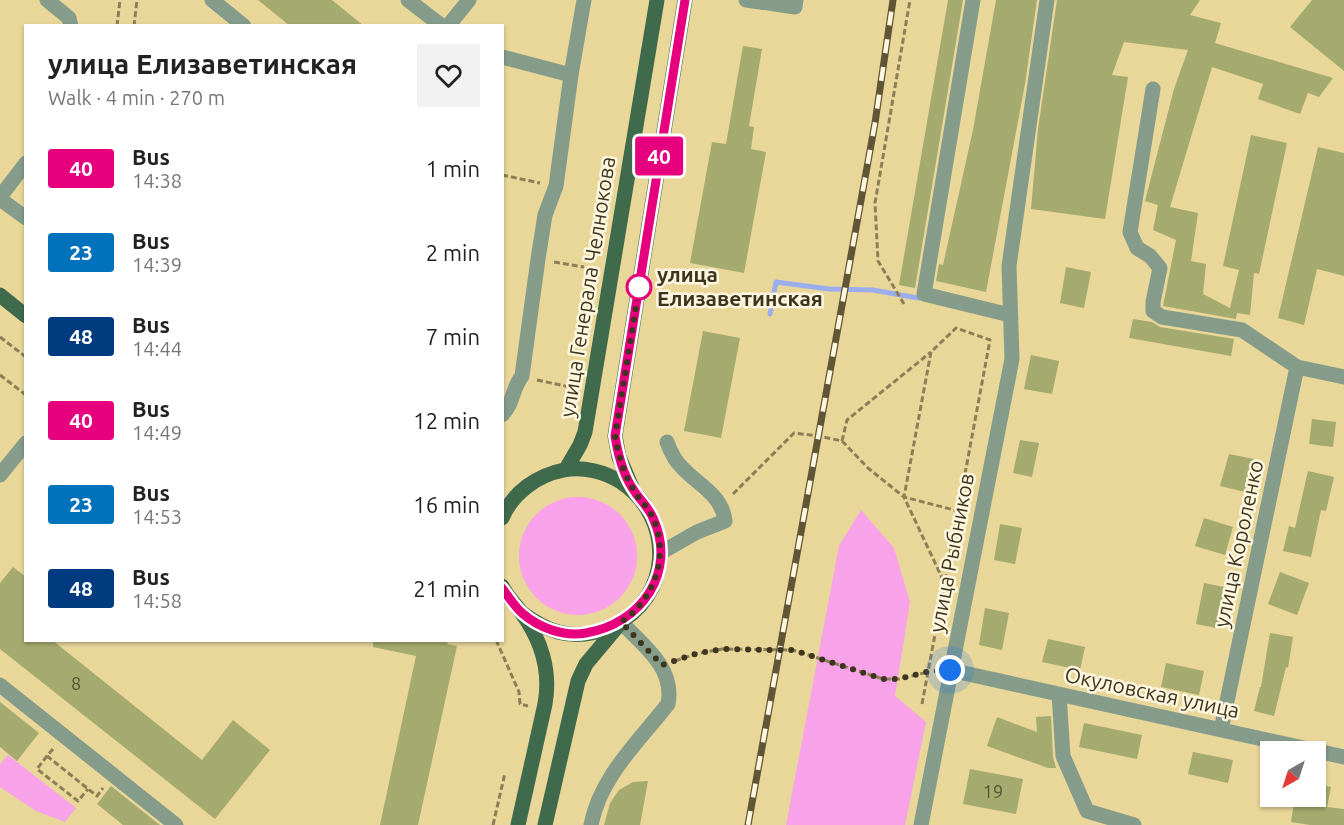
<!DOCTYPE html>
<html lang="en">
<head>
<meta charset="utf-8">
<style>
	body { margin:0; font-family:Ubuntu,sans-serif; background:#f2f2f2; color:#222; height:100vh; display:flex; flex-direction:column; font-size:22px; white-space:nowrap }
	* { box-sizing:border-box; margin:0 }
	p { font-size:20px; color:#767676 }
	.icon { flex:none; width:33px; height:33px; fill:none; stroke:currentColor; stroke-width:2; stroke-linecap:round; stroke-linejoin:round }
	.map { position:relative; flex:1; overflow:hidden }
	.drawer { position:absolute; left:24px; top:24px; width:480px; height:618px; display:flex; flex-direction:column; background:#fff; border-radius:0px; box-shadow:0 2px 4px #0004 }
	.drawer>* { flex:none }
	.badge { padding:0 12px; border-radius:4px; font-size:21px; line-height:39px }
	.needle { width:39px; rotate:219deg }
	.fabs { position:absolute; left:1260px; top:741px; display:grid; gap:12px }
	.fabs a { display:grid; place-items:center; width:66px; height:66px; border-radius:0px; background:#fff; box-shadow:0 2px 4px #0004; font-size:30px }
	.you { position:absolute; width:30px; height:30px; margin:-15px; border:4px solid #fff; border-radius:50%; background:#1a73e8; box-shadow:0 0 0 9px #1a73e833 }
	.map>.badge { position:absolute; translate:-50% -50%; box-shadow:0 0 0 3px #fff }
	.round { display:grid; place-items:center; flex:none; width:63px; height:63px; border-radius:0px; background:#f2f2f2 }
	.overview { display:flex; align-items:center; justify-content:space-between; height:102px; padding:0 24px }
	h1 { font-size:28px; font-weight:600; line-height:45px }
	ul { padding:0; list-style:none }
	li { display:flex; align-items:center; gap:18px; height:84px; padding:0 24px }
	li div { flex:1 }
	li b { display:block; font-size:22px }
	li em { font-style:normal }
	li .badge { min-width:66px; font-weight:700; text-align:center }
	.map>svg:first-child { display:block }
	.green { fill:#f8a2ea }
	.lines { fill:none; stroke-linecap:round; stroke-linejoin:round }
	.stream { stroke:#9caded; stroke-width:5 }
	.building { fill:#a5aa6f }
	.path { stroke:#8c7f56; stroke-width:3; stroke-dasharray:6 3; stroke-linecap:butt }
	.minor { stroke:#859c8a; stroke-width:15 }
	.major { stroke:#3f6a4c; stroke-width:15 }
	.rail-casing { stroke:#605636; stroke-width:7 }
	.rail { stroke:#fff7e0; stroke-width:4.5; stroke-dasharray:14; stroke-linecap:butt }
	.line-casing { stroke:#fff; stroke-width:14 }
	.line { stroke:#e6007e; stroke-width:9 }
	.walk { stroke:#3d351d; stroke-width:6; stroke-dasharray:0 10.8 }
	.stop-dot { fill:#fff; stroke:#e6007e; stroke-width:3 }
	.labels { text-anchor:middle; stroke-width:5; stroke-linejoin:round; paint-order:stroke }
	.number-label { font-size:18px; fill:#575232 }
	.stop-label { font-size:21px; font-weight:bold; fill:#3d351d; stroke:#fff7e0; text-anchor:start }
	.street-label { font-size:21px; fill:#3d351d; stroke:#fff7e0 }
</style>
</head>
<body>
<div class="map">
<svg width="1344" height="825" viewBox="0 0 1344 825">
	<rect width="100%" height="100%" fill="#e9d699"/>
	<path class="green" d="M519 556a59 59 0 1 1 118 0a59 59 0 1 1-118 0Z
		M861,510L894,548L910,602L895,696L926,722L905,825H786L839,546Z
		M8,755L76,808L65,822L36,811L0,787V764Z"/>
	<g class="lines">
		<path class="stream" d="M770,314L776,282L829,289L873,290L918,298"/>
	</g>
	<path class="building" d="M258,0H332L364,26H290Z
		M948,0H963L915,288L899,285Z
		M996,0H1037L1025,84L986,292L936,281L939,264L943,265L973,130Z
		M1057,0H1200L1190,15L1221,23L1215,43L1333,78L1319,97L1308,93L1300,114L1258,99L1263,84L1212,67L1170,207L1198,213L1191,261L1206,264L1203,294L1230,308L1239,270L1223,266L1251,135L1287,143L1259,274L1254,273L1250,315L1237,313L1236,319L1163,306L1176,240L1153,230L1158,205L1145,201L1174,89L1188,50L1124,42L1112,75L1128,77L1105,219L1031,209L1038,129Z
		M1312,0H1344V71L1290,27Z
		M743,46L762,49L749,126L754,127L751,149L766,152L744,273L690,263L712,142L726,144Z
		M1318,147L1344,153V276L1317,269L1304,325L1278,318Z
		M1066,267L1091,272L1084,308L1060,303Z
		M1133,319L1152,322L1160,327L1234,339L1231,356L1129,338Z
		M703,331L740,338L721,438L684,431Z
		M1031,355L1059,361L1052,394L1024,389Z
		M1312,419L1336,422L1333,447L1309,444Z
		M1020,440L1039,443L1032,477L1013,473Z
		M1229,454L1254,459L1245,492L1220,486Z
		M1308,471L1334,477L1326,511L1321,510L1311,557L1283,551L1289,526L1295,528Z
		M1204,518L1233,527L1225,555L1195,546Z
		M1000,524L1022,528L1015,564L994,560Z
		M13,567L26,577V640H52L202,760L233,720L270,750L215,819L0,649V583Z
		M1280,572L1309,583L1297,615L1268,604Z
		M1204,583L1229,588L1221,629L1196,624Z
		M985,608L1009,613L1002,650L979,645Z
		M1270,633L1293,637L1288,668L1286,667L1274,716L1254,711L1260,687H1261Z
		M1048,639L1085,647L1080,670L1042,662Z
		M373,640H448L447,644L457,646L418,825H380L416,656L373,647Z
		M1166,663L1204,671L1199,695L1161,687Z
		M0,702L39,733L17,761L0,747Z
		M1051,716L1053,757L1056,768H1048L987,746L997,717L1037,732L1036,717Z
		M1084,723L1142,735L1137,759L1079,747Z
		M1193,752L1233,760L1228,783L1188,774Z
		M970,769L1023,779L1016,814L963,804Z
		M648,781L640,825H604L610,803L619,790L633,782Z
		M1316,784L1331,787L1327,807L1344,809V825H1310L1291,822L1295,796H1316Z
		M111,786L160,825H123L97,804Z"/>
	<g class="lines">
		<path class="path" d="M117,26L120,0
			M134,26L137,0
			M502,175L540,183
			M554,262L584,267
			M904,304L878,261L875,203L910,0
			M0,337L26,357
			M0,375L26,395
			M537,380L570,387
			M842,441L847,420L931,352
			M733,494L794,433L819,436L842,441L868,468L904,497L958,511
			M496,640L519,692L520,704L528,706
			M675,661L695,654L722,649L793,650L883,679H899L928,672
			M922,704L990,340L956,328L931,352L904,497L945,584
			M53,749L47,756L97,796L103,788
			M47,756L37,769L78,801L88,789
			M493,825L505,773"/>
		<path class="minor" d="M47,0L69,18L71,26
			M212,0L244,26
			M408,0L442,26
			M746,0L795,7L796,0
			M973,0L924,294L1010,315
			M448,26L469,0
			M502,57L571,75
			M1153,89L1130,232L1137,248L1150,256L1160,268L1153,302V311L1162,317L1242,330L1297,367L1344,377
			M0,197L26,163
			M0,199L26,218
			M502,415C515,401 511,390 522,376L538,259L545,215L556,186L571,75L584,0
			M0,475L26,443
			M660,553L697,532L725,521C722,491 690,482 675,459C672,454 669,448 667,442
			M950,670L1344,757
			M0,685L176,825
			M1059,694L1063,756L1087,811L1134,825
			M1221,730L1297,367
			M591,825C600,777 639,741 668,704C675,668 644,646 621,622
			M921,825L1012,359L1009,266L1047,0"/>
		<path class="major" d="M0,295L26,316
			M566,469L580,445L585,432L657,0
			M633,490L619,457L615,436L685,0
			M502,518C513,492 538,475 564,470C583,466 605,472 621,482C675,518 673,599 612,626C595,634 576,637 558,632C544,628 533,621 522,613
			M502,586C507,596 514,603 521,612C541,639 551,671 545,704L518,825
			M545,825L578,681L586,664L617,627"/>
		<g class="rail-casing">
			<path id="rail" d="M748,825L875,123L893,0"/>
		</g>
		<use href="#rail" class="rail"/>
	</g>
	<g class="lines">
		<g class="line-casing">
			<path id="line" d="M502,588C509,597 514,606 522,613C539,628 564,637 586,633C641,624 678,572 653,518C649,508 641,501 635,492C624,477 618,455 615,436L685,0"/>
		</g>
		<use href="#line" class="line"/>
		<path class="walk" d="M639,287L640,282L615,436C618,455 624,473 633,489C639,500 649,508 654,520C669,558 654,600 621,622L662,665L695,654L722,649L768,650H793L883,679H899L926,672L950,670"/>
	</g>
	<circle class="stop-dot" cx="639" cy="287" r="12"/>
	<g class="labels">
		<g class="number-label">
			<text x="76" y="690">8</text>
			<text x="993" y="798">19</text>
		</g>
		<g class="stop-label">
			<text x="657" y="282">улица<tspan x="657" dy="24">Елизаветинская</tspan></text>
		</g>
		<g class="street-label">
			<text transform="translate(588 287) rotate(-81)" y="7">улица Генерала Челнокова</text>
			<text transform="translate(1239 544) rotate(-78)" y="7">улица Короленко</text>
			<text transform="translate(952 553) rotate(-79)" y="7">улица Рыбников</text>
			<text transform="translate(1152 693) rotate(12)" y="7">Окуловская улица</text>
		</g>
	</g>
</svg>
<div class="fabs">
<a><svg class="needle" viewBox="-14 -14 28 28"><path d="M0-13l5 13h-10z" fill="#e53935"/><path d="M0 13l5-13h-10z" fill="#767676"/></svg></a>
</div>
<div class="you" style="left:950px;top:670px"></div>
<b class="badge" style="left:659px;top:156px;background:#e6007e;color:#fff">40</b>
<section class="drawer">
<div class="overview"><div><h1>улица Елизаветинская</h1><p>Walk · 4 min · 270 m</p></div><a class="round"><svg class="icon" aria-label="heart" viewBox="0 0 24 24"><path d="M12 20l-8-8c-3-5 5-10 8-4 3-6 11-1 8 4z"/></svg></a></div>
<ul>
<li><span class="badge" style="background:#e6007e;color:#fff">40</span><div><b>Bus</b><p>14:38</p></div><em>1 min</em></li>
<li><span class="badge" style="background:#0072bc;color:#fff">23</span><div><b>Bus</b><p>14:39</p></div><em>2 min</em></li>
<li><span class="badge" style="background:#003b80;color:#fff">48</span><div><b>Bus</b><p>14:44</p></div><em>7 min</em></li>
<li><span class="badge" style="background:#e6007e;color:#fff">40</span><div><b>Bus</b><p>14:49</p></div><em>12 min</em></li>
<li><span class="badge" style="background:#0072bc;color:#fff">23</span><div><b>Bus</b><p>14:53</p></div><em>16 min</em></li>
<li><span class="badge" style="background:#003b80;color:#fff">48</span><div><b>Bus</b><p>14:58</p></div><em>21 min</em></li>
</ul>
</section>
</div>
</body>
</html>
